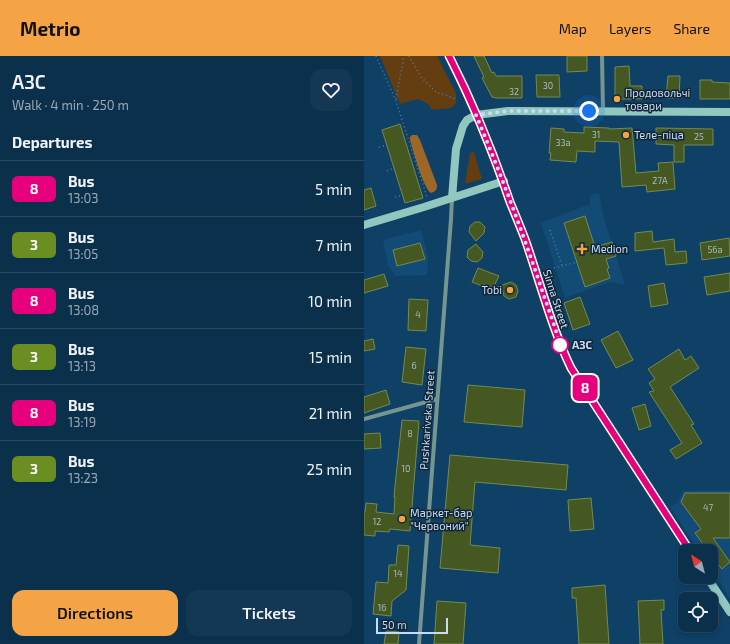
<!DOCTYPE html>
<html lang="en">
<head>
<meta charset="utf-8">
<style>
	body { margin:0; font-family:"Exo 2",sans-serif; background:#143853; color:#f1f3f6; height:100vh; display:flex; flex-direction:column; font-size:15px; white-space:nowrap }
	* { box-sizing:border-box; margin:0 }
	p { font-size:13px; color:#9aa9b5 }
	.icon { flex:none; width:22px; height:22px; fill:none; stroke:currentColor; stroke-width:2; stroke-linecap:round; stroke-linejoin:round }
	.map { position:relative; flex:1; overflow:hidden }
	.drawer { display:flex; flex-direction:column; background:#0b304c; width:364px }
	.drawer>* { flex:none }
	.badge { padding:0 8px; border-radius:6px; font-size:14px; line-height:26px }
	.needle { width:26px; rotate:324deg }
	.buttons { position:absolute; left:314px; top:488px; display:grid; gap:8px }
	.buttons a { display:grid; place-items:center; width:40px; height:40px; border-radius:8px; background:#0b304c; box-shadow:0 2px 6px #0003,0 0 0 1px #2b4b64; font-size:20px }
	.scale { position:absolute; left:12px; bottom:10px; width:72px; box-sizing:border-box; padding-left:4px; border:2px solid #c6def5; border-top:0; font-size:11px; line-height:14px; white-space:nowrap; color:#c6def5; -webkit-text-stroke:3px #122637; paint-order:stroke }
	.you { position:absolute; width:20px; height:20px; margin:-10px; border:3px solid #fff; border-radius:50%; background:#1a73e8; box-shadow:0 0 0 6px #1a73e833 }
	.map>.badge { position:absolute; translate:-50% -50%; box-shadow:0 0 0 2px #fff }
	h2 { padding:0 12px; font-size:15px; line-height:36px }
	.round { display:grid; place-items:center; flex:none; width:42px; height:42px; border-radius:12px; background:#143853 }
	.headline { display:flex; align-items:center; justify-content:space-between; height:68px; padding:0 12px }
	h1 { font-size:19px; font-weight:600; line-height:30px }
	.button { display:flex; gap:8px; margin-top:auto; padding:8px 12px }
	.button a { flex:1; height:46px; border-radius:12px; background:#f4a345; color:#111; font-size:16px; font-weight:600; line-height:46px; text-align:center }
	.button a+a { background:#143853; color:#f1f3f6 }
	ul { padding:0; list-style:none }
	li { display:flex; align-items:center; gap:12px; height:56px; padding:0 12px; border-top:1px solid #2b4b64 }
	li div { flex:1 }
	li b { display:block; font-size:15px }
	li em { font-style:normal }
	li .badge { min-width:44px; font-weight:700; text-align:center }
	header { display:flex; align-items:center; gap:24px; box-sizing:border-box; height:56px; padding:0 20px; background:#f4a345; color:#111 }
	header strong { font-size:19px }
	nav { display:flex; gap:22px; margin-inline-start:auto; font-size:14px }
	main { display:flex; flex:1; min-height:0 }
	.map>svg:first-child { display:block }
	.built { fill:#124b76 }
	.green { fill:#643e10 }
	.forest { fill:#9e6726 }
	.building { fill:#455822; stroke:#748a52 }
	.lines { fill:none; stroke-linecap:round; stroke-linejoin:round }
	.path { stroke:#567e9e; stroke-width:1.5; stroke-dasharray:1 3; stroke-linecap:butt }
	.street { stroke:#759591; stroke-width:4 }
	.secondary { stroke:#92c7c0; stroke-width:8 }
	.line-casing { stroke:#fff; stroke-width:9 }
	.line { stroke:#e6007e; stroke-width:6 }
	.walk { stroke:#c6def5; stroke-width:4; stroke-dasharray:0 7.2 }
	.poi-dot { fill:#f4a345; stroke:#122637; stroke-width:1.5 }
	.stop-dot { fill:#fff; stroke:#e6007e; stroke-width:2 }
	.labels { text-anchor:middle; stroke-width:3; stroke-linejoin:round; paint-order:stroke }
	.number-label { font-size:9px; fill:#a6bcc0 }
	.poi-label { font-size:11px; fill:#c6def5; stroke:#122637; text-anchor:start }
	.street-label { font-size:11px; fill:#c6def5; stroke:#122637 }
	.stop-label { font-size:11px; font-weight:bold; fill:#c6def5; stroke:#122637; text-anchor:start }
</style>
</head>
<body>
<header>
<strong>Metrio</strong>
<nav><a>Map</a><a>Layers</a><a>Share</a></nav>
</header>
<main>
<section class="drawer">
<div class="headline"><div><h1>АЗС</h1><p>Walk · 4 min · 250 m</p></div><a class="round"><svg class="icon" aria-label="heart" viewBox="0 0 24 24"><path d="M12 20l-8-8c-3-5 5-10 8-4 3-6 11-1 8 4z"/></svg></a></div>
<h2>Departures</h2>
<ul>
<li><span class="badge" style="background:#e6007e;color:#fff">8</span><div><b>Bus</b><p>13:03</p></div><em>5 min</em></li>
<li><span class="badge" style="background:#6b8e23;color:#fff">3</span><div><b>Bus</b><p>13:05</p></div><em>7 min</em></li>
<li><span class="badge" style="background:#e6007e;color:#fff">8</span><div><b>Bus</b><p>13:08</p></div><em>10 min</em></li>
<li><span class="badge" style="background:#6b8e23;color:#fff">3</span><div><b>Bus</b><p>13:13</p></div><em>15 min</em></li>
<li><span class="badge" style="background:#e6007e;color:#fff">8</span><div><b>Bus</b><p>13:19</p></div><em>21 min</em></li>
<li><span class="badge" style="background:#6b8e23;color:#fff">3</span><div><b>Bus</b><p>13:23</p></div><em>25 min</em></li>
</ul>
<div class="button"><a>Directions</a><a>Tickets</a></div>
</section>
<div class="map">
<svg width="366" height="588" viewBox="0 0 366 588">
	<rect width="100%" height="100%" fill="#0f4066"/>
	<path class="built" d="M235,137L239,159L261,229L246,226L201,242L177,167L218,151L226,149V139Z
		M57,174L64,201L63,219L31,220L24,209L19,184Z
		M366,434V543L347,513V495H335L306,451L313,447L319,435Z"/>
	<path class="green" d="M16,0H73L92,37V47L87,52L68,54L64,48L54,43L36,48Z
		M110,96L118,123L101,128L106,97Z"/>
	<path class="forest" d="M48,79H53L56,84L73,129C73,134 71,136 67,137C59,132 49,94 46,84V81Z"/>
	<path class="building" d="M110,0H120L128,17L130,16L132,20H158V42H132L128,41L118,22L120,21Z
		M203,0H223V15L203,16Z
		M265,10L266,30H278V43H251V11Z
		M172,19H195L196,41H173Z
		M304,20H316L315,42H302Z
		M336,24H348V26L366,27V43H336Z
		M36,68L59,142L41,147L18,74Z
		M220,71L245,72V73L268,72L272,117L295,115L294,107L309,106L311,133L283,136L282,129L258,131L255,86L231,85V96L213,95L212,106L186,104L187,97H185L187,72L200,73V76L220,77Z
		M292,72L349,73V89H320V106H310V89L292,88Z
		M7,132L12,150L0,154V134Z
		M221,160L231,191L248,186L252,200L242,203L245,212L243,213L246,222L221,231L200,167Z
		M111,166H116L121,171L120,177L112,185L105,176L106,170Z
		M288,175L289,186L310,183L311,196L322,195L323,207L302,209L300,192L271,195V177Z
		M365,182L366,200L338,204L336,187Z
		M56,187L61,203L33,210L29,194Z
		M112,188L119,196L118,202L113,206L107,205L103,201L104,194Z
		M114,212L135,220L129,232L119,228L118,230L108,226Z
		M366,217V235L343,239L340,221Z
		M20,218L24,230L0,237V224Z
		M147,226L152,229L154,235L152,241L145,243L140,240L139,236L130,232Z
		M300,227L304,248L287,251L284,230Z
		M216,241L226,268L209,274L200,247Z
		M45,243L64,244L62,275L44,274Z
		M254,275L269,304L252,312L237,284Z
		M9,283L11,293L0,295V285Z
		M42,291L62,293L58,329L38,326Z
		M315,293L321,304L327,300L335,312L306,331L330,368L327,369L338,387L312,403L306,394L318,387L285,336L290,335L285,327L291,323L284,313Z
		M104,329L161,334L158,371L100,366Z
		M22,334L26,348L0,357V341Z
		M281,348L287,370L275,374L268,352Z
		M38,364L55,365L46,475L26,473L25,476L11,475V480L0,479V456H1L2,447L13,448L12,456L30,458L31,441H30L31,430Z
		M16,377L17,392L0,393V378Z
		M86,399L204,409L202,434L111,426L106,489L136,492L134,517L76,512Z
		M321,437H366V482H349L366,506L358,513L347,499V495H344L331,477L337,473L317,446Z
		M227,442L230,473L206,475L204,444Z
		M34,489L45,490L42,534L28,545L27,560L9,558L12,526L24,527L25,509H32Z
		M241,529L245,588H215L212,542H208V532Z
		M300,544V554H297L299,588H276L274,545Z
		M73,545L102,547L99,588H70Z
		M22,575L35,576L34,588H20Z"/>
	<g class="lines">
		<path class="path" d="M12,0L32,45L63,141
			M45,0L57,21L72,36L92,43
			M32,43L40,0
			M15,91L23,89
			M23,115L30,112
			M31,141L39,139
			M186,174L198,210
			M190,212L213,206"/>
		<path class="street" d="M238,0L239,55
			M0,363L73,343
			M55,588L87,163L88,142"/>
		<path class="secondary" d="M85,0C108,47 129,96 146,146C151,159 157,172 162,186C177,228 188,271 207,312L326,495
			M88,142L92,93L99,70L103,64L112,59L144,55L366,56
			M0,169L60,151L140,125
			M343,521L366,556"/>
	</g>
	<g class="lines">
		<g class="line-casing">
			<path id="line" d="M85,0C109,47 129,96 146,146C151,158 156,170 161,183C176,226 187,270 207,312L326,495"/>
		</g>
		<use href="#line" class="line"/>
		<path class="walk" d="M196,289C191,269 183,250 177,231C157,172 136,116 112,59L144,55H225"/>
	</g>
	<g class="poi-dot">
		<circle cx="253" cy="43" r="4"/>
		<circle cx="262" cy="79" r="4"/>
		<path d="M216 187h4v4h4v4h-4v4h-4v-4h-4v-4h4z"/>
		<circle cx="146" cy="234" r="4"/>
		<circle cx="38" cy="463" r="4"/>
	</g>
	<circle class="stop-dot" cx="196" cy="289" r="8"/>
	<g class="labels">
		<g class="number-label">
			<text x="184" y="33">30</text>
			<text x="150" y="39">32</text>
			<text x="232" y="82">31</text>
			<text x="335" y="84">25</text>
			<text x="199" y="90">33а</text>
			<text x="296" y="128">27А</text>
			<text x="351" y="197">56а</text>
			<text x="54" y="262">4</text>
			<text x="50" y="313">6</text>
			<text x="46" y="381">8</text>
			<text x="42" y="416">10</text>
			<text x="344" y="455">47</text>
			<text x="13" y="469">12</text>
			<text x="34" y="521">14</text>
			<text x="18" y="555">16</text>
		</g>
		<g class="poi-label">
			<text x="261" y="41">Продовольчі<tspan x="261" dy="13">товари</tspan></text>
			<text x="270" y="83">Теле-піца</text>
			<text x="227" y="197">Medion</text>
			<text x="138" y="238" text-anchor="end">Tobi</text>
			<text x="46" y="461">Маркет-бар<tspan x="46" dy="13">"Червоний"</tspan></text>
		</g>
		<g class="street-label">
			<text transform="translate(192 243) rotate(72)" y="4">Sinna Street</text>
			<text transform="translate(63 364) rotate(-86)" y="4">Pushkarivska Street</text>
		</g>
		<g class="stop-label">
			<text x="208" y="293">АЗС</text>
		</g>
	</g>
</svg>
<div class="buttons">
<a><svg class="needle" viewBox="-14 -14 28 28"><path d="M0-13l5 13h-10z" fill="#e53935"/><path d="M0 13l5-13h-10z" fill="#9aa9b5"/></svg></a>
<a><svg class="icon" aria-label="locate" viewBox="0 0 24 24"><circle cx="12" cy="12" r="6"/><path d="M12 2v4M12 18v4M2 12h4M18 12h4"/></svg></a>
</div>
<div class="scale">50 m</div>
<div class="you" style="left:225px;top:55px"></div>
<b class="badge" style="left:221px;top:332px;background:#e6007e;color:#fff">8</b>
</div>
</main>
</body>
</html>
